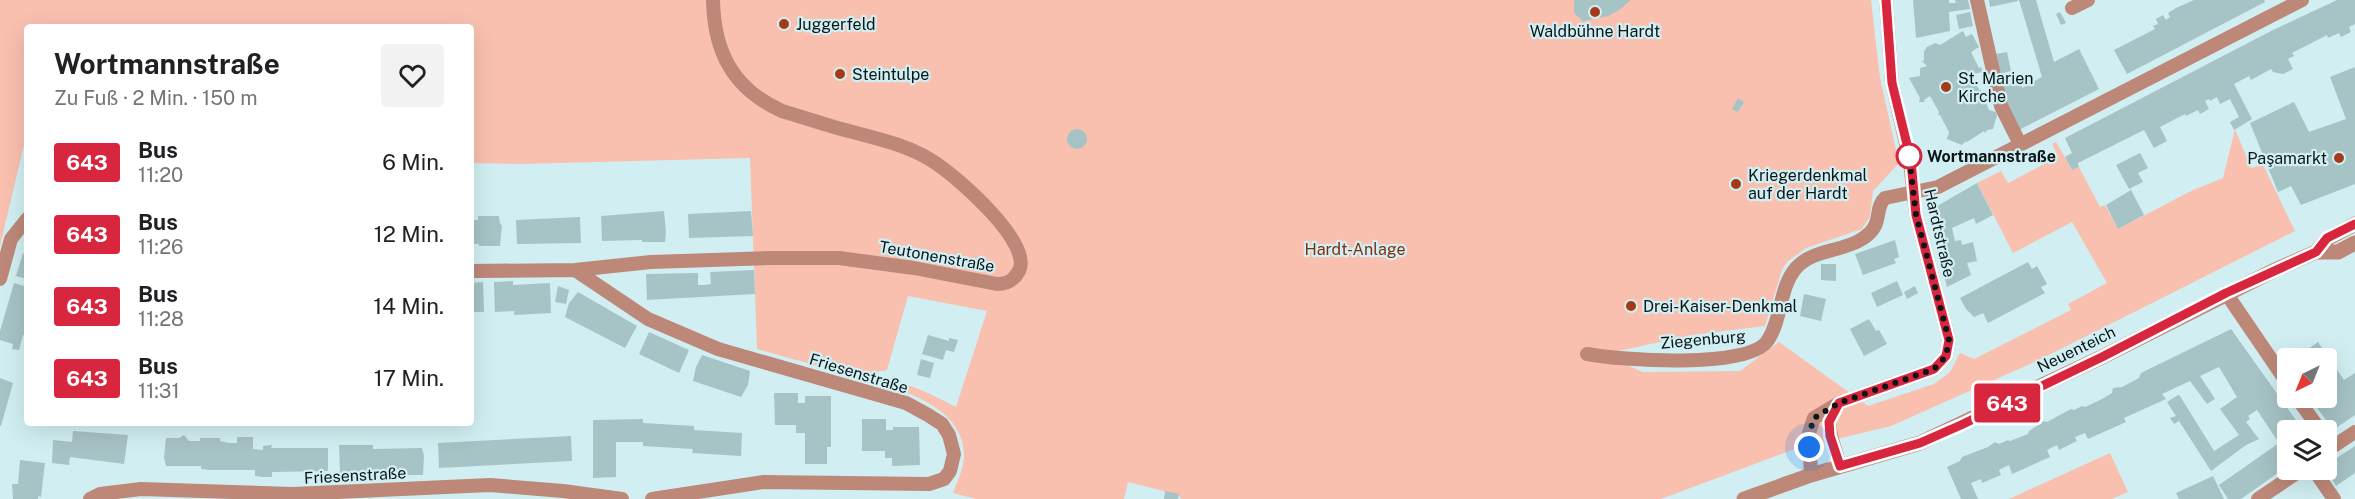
<!DOCTYPE html>
<html lang="de">
<head>
<meta charset="utf-8">
<style>
	body { margin:0; font-family:"Public Sans",sans-serif; background:#f2f2f2; color:#202124; height:100vh; display:flex; flex-direction:column; font-size:22px; white-space:nowrap }
	* { box-sizing:border-box; margin:0 }
	p { font-size:20px; color:#757577 }
	.icon { flex:none; width:33px; height:33px; fill:none; stroke:currentColor; stroke-width:2; stroke-linecap:round; stroke-linejoin:round }
	.map { position:relative; flex:1; overflow:hidden }
	.details { position:absolute; left:24px; top:24px; width:450px; height:402px; display:flex; flex-direction:column; background:#fff; border-radius:6px; box-shadow:0 6px 24px #0002 }
	.details>* { flex:none }
	.badge { padding:0 12px; border-radius:4px; font-size:21px; line-height:39px }
	.needle { width:39px; rotate:223deg }
	.tools { position:absolute; left:2277px; top:348px; display:grid; gap:12px }
	.tools a { display:grid; place-items:center; width:60px; height:60px; border-radius:6px; background:#fff; box-shadow:0 6px 24px #0002; font-size:30px }
	.you { position:absolute; width:30px; height:30px; margin:-15px; border:4px solid #fff; border-radius:50%; background:#1a73e8; box-shadow:0 0 0 9px #1a73e833 }
	.map>.badge { position:absolute; translate:-50% -50%; box-shadow:0 0 0 3px #fff }
	.round { display:grid; place-items:center; flex:none; width:63px; height:63px; border-radius:6px; background:#f2f2f2 }
	.head { display:flex; align-items:center; justify-content:space-between; height:102px; padding:0 30px }
	h1 { font-size:28px; font-weight:700; line-height:45px }
	ul { padding:0; list-style:none }
	li { display:flex; align-items:center; gap:18px; height:72px; padding:0 30px }
	li div { flex:1 }
	li b { display:block; font-size:22px }
	li em { font-style:normal }
	li .badge { min-width:66px; font-weight:700; text-align:center }
	.map>svg:first-child { display:block }
	.green { fill:#f9c0af }
	.building { fill:#a6c3c6 }
	.lines { fill:none; stroke-linecap:round; stroke-linejoin:round }
	.minor { stroke:#bd8878; stroke-width:14 }
	.tertiary { stroke:#bd8878; stroke-width:15 }
	.line-casing { stroke:#fff; stroke-width:14 }
	.line { stroke:#d7263d; stroke-width:9 }
	.walk { stroke:#0c1618; stroke-width:6; stroke-dasharray:0 10.8 }
	.poi-dot { fill:#a23b19; stroke:#d1eff2; stroke-width:2 }
	.stop-dot { fill:#fff; stroke:#d7263d; stroke-width:3 }
	.labels { text-anchor:middle; stroke-width:4.5; stroke-linejoin:round; paint-order:stroke }
	.poi-label { font-size:16px; fill:#0c1618; stroke:#d1eff2; text-anchor:start }
	.stop-label { font-size:16px; font-weight:bold; fill:#0c1618; stroke:#d1eff2; text-anchor:start }
	.street-label { font-size:16px; fill:#0c1618; stroke:#d1eff2 }
	.park-label { font-size:16px; fill:#822d10; stroke:#d1eff2 }
</style>
</head>
<body>
<div class="map">
<svg width="2355" height="499" viewBox="0 0 2355 499">
	<rect width="100%" height="100%" fill="#d1eff2"/>
	<path class="green" d="M0,0H1871L1880,78L1899,163L1873,191L1870,216L1862,229L1806,248L1787,262L1782,270L1765,326L1692,335L1614,352L1610,358L1643,372L1740,371L1779,342L1868,406L1934,384L1950,372L1960,353L1974,359L2071,310L2068,304L2107,283L2072,222L2013,253L1977,183L2001,171L2008,183L2058,157L2052,144L2056,142L2072,170L2079,167L2100,207L2105,205L2118,229L2193,190L2223,178L2235,129L2251,168L2263,165L2295,231L2037,361L1891,426L1792,450L1661,499H1181L1179,495L1128,482L1124,499H976L953,493C957,482 963,470 964,458C966,408 905,391 867,379C898,377 929,393 956,407L987,311L908,296L887,370L854,376L757,349L750,158L521,164L471,163V27H27V132L0,246Z
		M2110,453L2128,492L2112,499H2009Z"/>
	<path class="building" d="M1574,0H1631L1619,10L1608,16L1583,21L1574,13Z
		M1913,0H1949V3H1956L1955,0H1968L1970,9L1949,12L1950,31L1916,38Z
		M1989,0H2018V1L1990,7Z
		M2019,0H2036L2054,62L2079,49L2099,89L2019,130L2008,108L2002,86L2022,81V88L2042,77Z
		M2194,0H2264L2265,2L2127,74L2114,50L2155,29L2153,26L2158,24L2156,19L2163,15L2166,20L2170,17L2168,13L2176,8Z
		M2337,0H2355V24L2349,27L2351,32L2341,37L2339,33L2328,38L2327,35L2292,53L2294,56L2288,59L2293,69L2283,74L2273,72L2271,69L2251,80L2249,76L2234,84L2252,119L2234,130L2230,122L2239,117L2230,99L2220,104L2217,97L2210,101L2209,99L2205,101L2209,109L2200,114L2198,110L2186,116L2185,114L2160,127L2167,141L2154,148L2144,130L2078,163L2079,167L2072,170L2065,157L2072,153L2065,138L2273,30Z
		M1970,12L1973,26L1959,29L1956,15Z
		M2060,12L2066,23L2061,25L2056,14Z
		M1963,31L1966,37L1972,34L1979,47L1971,52L1979,68L1981,67L1982,69V72L1971,75L1980,91L1981,90L1989,110L1996,112L1997,115L1993,129L1987,130L1985,133L1984,131L1967,142L1966,141L1962,145L1947,139L1949,132L1940,115H1938L1939,112L1930,96L1924,100L1925,102H1919L1920,98L1909,78L1920,76V68L1927,66L1922,61L1924,60V51L1927,47L1935,43L1940,45Z
		M2007,52L2011,71L2000,74L1996,54Z
		M2355,67V184L2301,205L2291,186L2278,192L2250,123L2294,102L2309,132L2346,119L2330,77Z
		M1738,98L1744,102L1738,112L1732,109Z
		M1067 139a10 10 0 1 1 20 0a10 10 0 1 1-20 0Z
		M2140,153L2148,168L2138,173L2143,182L2129,189L2116,165Z
		M1977,183L1993,215L1976,224L1974,218L1952,228L1955,241L1961,240L1962,245L1973,242L1977,261L1967,263L1971,275L1947,287L1933,231L1937,230L1932,224L1931,218L1933,217L1927,209L1939,205Z
		M2131,190L2144,215L2118,229L2106,205Z
		M664,211L666,232L665,242H642V240L602,241L601,216Z
		M751,211L753,236L689,238L688,214Z
		M478,216H499L500,224L502,225L500,246H479V244H471V220H478Z
		M580,217L581,243L517,244L516,220Z
		M1895,240L1899,257L1894,259L1896,263L1863,275L1855,254Z
		M23,253L27,255V279L16,276Z
		M2028,262L2032,269L2037,266L2047,284L2041,287L2045,293L1988,323L1983,313L1974,317L1966,309L1960,298Z
		M1821,264H1836V281L1821,280Z
		M754,270L755,294L647,300L646,274L698,273V285H704L711,284L710,272Z
		M513,281V285L550,283L551,313L514,315V311L495,312L494,282Z
		M1897,281L1903,295L1877,307L1871,293Z
		M483,282L484,312H471V283Z
		M14,283L27,287V334L26,336L23,335L19,350L12,349L13,344L0,340V331Z
		M558,286L569,290L566,304L555,302Z
		M1915,286L1918,293L1907,299L1904,292Z
		M578,292L637,326L625,348L565,317L569,303Z
		M1804,294L1826,299L1821,321L1800,316Z
		M1869,319L1876,331L1879,330L1887,344L1864,356L1850,329Z
		M2231,329L2303,430H2288V466L2241,499H2228L2219,485L2279,443L2257,410L2248,416L2250,419L2246,422L2259,439L2246,445L2211,471L2179,421L2174,424L2170,418L2176,416L2167,402L2178,395L2180,396L2214,451L2239,435L2220,409L2237,397L2219,367L2200,376L2215,399L2207,404L2190,381L2162,394L2166,399L2124,418L2126,422L2088,439L2085,433L2075,437L2077,441L2059,450L2057,445L2047,450L2050,457L2012,474L2009,465L1999,470L2001,475L1982,483L1981,479L1971,483L1978,499H1961L1947,467L1960,461L1962,457L1988,447L1995,442L1999,444L2008,440L2010,441L2028,434L2029,431L2044,421L2047,422L2071,409L2074,410L2082,406L2085,407L2102,399L2112,393L2113,388L2122,387L2139,378L2141,373Z
		M649,332L689,350L679,373L639,354Z
		M928,335L949,341V338L958,340L954,352L946,350L943,360L922,354Z
		M2318,342L2344,380L2355,373V415L2333,430L2310,398H2326V358H2302L2299,355Z
		M702,355L750,371L748,385L741,397L693,381L696,367Z
		M921,359L934,363L930,378L917,375Z
		M0,378L13,383L1,426H0Z
		M774,393H798V403H805V396H831V447H827V464H805V433H796V425H775Z
		M643,419V423L694,426V430L742,433L741,456L692,453L693,449L643,446V442H616V477L593,478V420Z
		M862,419H886V430H893V427H919L920,465L892,466V458H885V451H862Z
		M73,431L128,435L124,464L70,457L69,465L52,463L53,440L72,442Z
		M184,435L189,441H200V438H220V441L229,443H237V437H253V449L263,450V446L272,445L271,448H328V471L272,472V477H263L255,476V470H209L201,469V466H166L164,457L166,438H179Z
		M571,436L572,461L439,468L438,443Z
		M339,445H373V449L422,448L424,456L423,475H400V472L340,473Z
		M2355,446V473L2336,486L2326,470V465Z
		M20,460L45,463L41,497L38,496V499H13L12,484H18Z
		M2213,476L2224,499H2179L2176,493Z
		M1165,491L1179,494L1178,499H1164Z"/>
	<g class="lines">
		<path class="minor" d="M1977,0L2001,106L2020,144
			M2072,8L2088,0
			M575,270L648,319L718,349L906,403L928,415L942,424L949,435L954,454L950,471L944,479L929,484L764,482L652,499
			M471,271L575,270L651,262L771,258H839L914,268L997,284C1008,284 1014,280 1019,271C1033,243 959,179 937,164C907,143 869,137 834,127C817,122 799,116 782,111C733,89 714,52 713,0
			M0,279L11,239L27,219
			M2226,293L2288,384
			M1587,354C1619,360 1750,370 1768,340C1782,319 1779,288 1796,268C1813,249 1842,252 1862,239C1885,225 1873,209 1885,198L1938,187L2302,0
			M2297,398L2320,430
			M1838,403L1829,422L1831,436L1840,466
			M2326,451L2355,432
			M2314,470L2334,499
			M1811,475L1809,433L1814,418L1839,403L1934,369L1946,356L1949,340L1916,215L1910,161L1892,83L1886,0
			M90,499L100,494L141,489L293,494L490,485L563,491L622,499
			M2258,499L2301,470"/>
		<path class="tertiary" d="M2316,252L2327,239L2355,224
			M1744,499L1811,475L1920,443L2102,357L2275,270L2316,252H2338L2355,243"/>
	</g>
	<g class="lines">
		<g class="line-casing">
			<path id="line" d="M1886,0L1892,83L1911,161L1916,215L1949,340L1946,356L1934,369L1839,403L1829,422L1830,436L1840,466L1920,443L1961,425L2102,357L2226,293L2316,252L2327,238L2355,224"/>
		</g>
		<use href="#line" class="line"/>
		<path class="walk" d="M1809,447V434L1814,418L1839,403L1934,369L1946,356L1949,340L1916,215L1909,156"/>
	</g>
	<g class="poi-dot">
		<circle cx="1595" cy="12" r="6"/>
		<circle cx="784" cy="24" r="6"/>
		<circle cx="840" cy="74" r="6"/>
		<circle cx="1946" cy="87" r="6"/>
		<circle cx="2339" cy="158" r="6"/>
		<circle cx="1736" cy="184" r="6"/>
		<circle cx="1631" cy="306" r="6"/>
	</g>
	<circle class="stop-dot" cx="1909" cy="156" r="12"/>
	<g class="labels">
		<g class="poi-label">
			<text x="796" y="30">Juggerfeld</text>
			<text x="1595" y="37" text-anchor="middle">Waldbühne Hardt</text>
			<text x="852" y="80">Steintulpe</text>
			<text x="1958" y="84">St. Marien<tspan x="1958" dy="18">Kirche</tspan></text>
			<text x="2327" y="164" text-anchor="end">Paşamarkt</text>
			<text x="1748" y="181">Kriegerdenkmal<tspan x="1748" dy="18">auf der Hardt</tspan></text>
			<text x="1643" y="312">Drei-Kaiser-Denkmal</text>
		</g>
		<g class="stop-label">
			<text x="1927" y="162">Wortmannstraße</text>
		</g>
		<g class="street-label">
			<text transform="translate(1940 233) rotate(77)" y="6">Hardtstraße</text>
			<text transform="translate(937 256) rotate(10)" y="6">Teutonenstraße</text>
			<text transform="translate(1703 339) rotate(-5)" y="6">Ziegenburg</text>
			<text transform="translate(2076 349) rotate(-26)" y="6">Neuenteich</text>
			<text transform="translate(859 373) rotate(17)" y="6">Friesenstraße</text>
			<text transform="translate(355 475) rotate(-3)" y="6">Friesenstraße</text>
		</g>
		<g class="park-label">
			<text x="1355" y="255">Hardt-Anlage</text>
		</g>
	</g>
</svg>
<div class="tools">
<a><svg class="needle" viewBox="-14 -14 28 28"><path d="M0-13l5 13h-10z" fill="#e53935"/><path d="M0 13l5-13h-10z" fill="#757577"/></svg></a>
<a><svg class="icon" aria-label="layers" viewBox="0 0 24 24"><path d="M12 4l9 5-9 5-9-5zM3 14l9 5 9-5"/></svg></a>
</div>
<div class="you" style="left:1809px;top:447px"></div>
<b class="badge" style="left:2007px;top:403px;background:#d7263d;color:#fff">643</b>
<section class="details">
<div class="head"><div><h1>Wortmannstraße</h1><p>Zu Fuß · 2 Min. · 150 m</p></div><a class="round"><svg class="icon" aria-label="heart" viewBox="0 0 24 24"><path d="M12 20l-8-8c-3-5 5-10 8-4 3-6 11-1 8 4z"/></svg></a></div>
<ul>
<li><span class="badge" style="background:#d7263d;color:#fff">643</span><div><b>Bus</b><p>11:20</p></div><em>6 Min.</em></li>
<li><span class="badge" style="background:#d7263d;color:#fff">643</span><div><b>Bus</b><p>11:26</p></div><em>12 Min.</em></li>
<li><span class="badge" style="background:#d7263d;color:#fff">643</span><div><b>Bus</b><p>11:28</p></div><em>14 Min.</em></li>
<li><span class="badge" style="background:#d7263d;color:#fff">643</span><div><b>Bus</b><p>11:31</p></div><em>17 Min.</em></li>
</ul>
</section>
</div>
</body>
</html>
